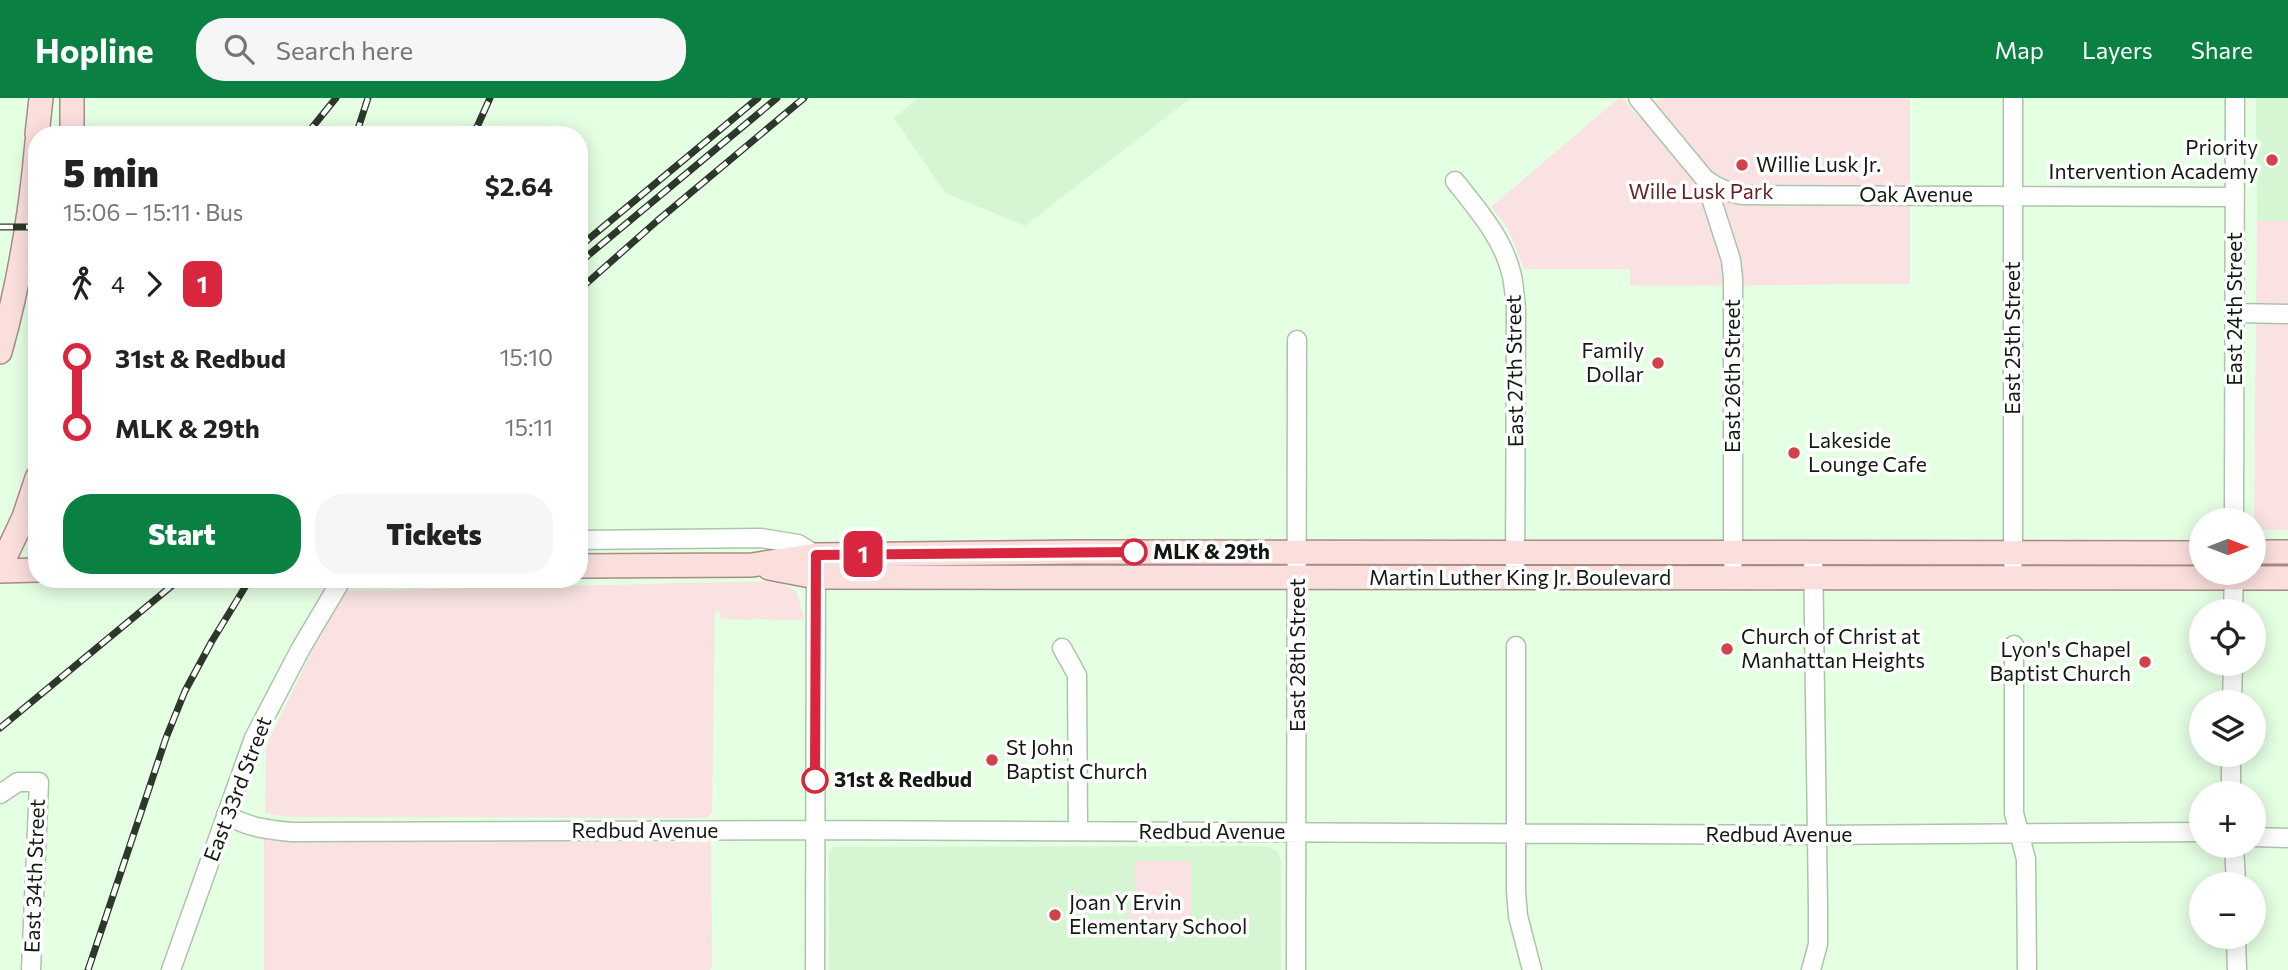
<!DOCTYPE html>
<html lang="en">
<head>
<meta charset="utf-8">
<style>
	body { margin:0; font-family:Commissioner,sans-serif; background:#f6f6f6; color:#222; height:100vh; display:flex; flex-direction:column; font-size:26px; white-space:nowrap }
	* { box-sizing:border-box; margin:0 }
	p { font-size:23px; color:#767676 }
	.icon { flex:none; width:38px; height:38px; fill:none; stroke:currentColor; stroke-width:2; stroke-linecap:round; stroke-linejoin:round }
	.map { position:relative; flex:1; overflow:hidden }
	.drawer { position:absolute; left:28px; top:28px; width:560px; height:462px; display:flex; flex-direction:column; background:#fff; border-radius:28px; box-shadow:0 4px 18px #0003 }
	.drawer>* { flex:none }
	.badge { padding:0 14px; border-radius:10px; font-size:24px; line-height:46px }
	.needle { width:46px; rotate:90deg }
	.controls { position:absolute; left:2189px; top:410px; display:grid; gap:14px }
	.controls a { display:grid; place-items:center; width:77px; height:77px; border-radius:50%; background:#fff; box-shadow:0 4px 18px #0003; font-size:35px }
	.map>.badge { position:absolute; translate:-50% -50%; box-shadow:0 0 0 4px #fff }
	.legs { display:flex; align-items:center; gap:10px; height:77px; padding:0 35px; font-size:23px }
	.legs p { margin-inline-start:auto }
	.summary { display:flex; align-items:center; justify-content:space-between; height:119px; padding:0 35px }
	h1 { font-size:38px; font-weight:800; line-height:52px }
	.primary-button { display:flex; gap:14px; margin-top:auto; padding:14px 35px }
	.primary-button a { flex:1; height:80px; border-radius:28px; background:#0b8043; color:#fff; font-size:28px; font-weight:800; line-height:80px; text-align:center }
	.primary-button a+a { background:#f6f6f6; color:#222 }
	ul { padding:0 35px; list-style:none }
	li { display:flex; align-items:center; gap:24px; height:70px; font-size:26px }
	li i { display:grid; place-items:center; width:10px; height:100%; margin:0 9px; background:currentColor }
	li i::after { content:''; width:18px; height:18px; margin:-9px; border:5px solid; border-radius:50%; background:#fff }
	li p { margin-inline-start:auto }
	li:first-child i { background:linear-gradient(#0000 50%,currentColor 0) }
	li:last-child i { background:linear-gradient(currentColor 50%,#0000 0) }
	header { display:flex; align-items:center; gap:42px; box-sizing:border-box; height:98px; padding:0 35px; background:#0b8043; color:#fff }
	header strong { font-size:33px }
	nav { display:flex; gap:38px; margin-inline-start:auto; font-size:24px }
	.search { width:490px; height:63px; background:#f6f6f6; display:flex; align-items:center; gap:18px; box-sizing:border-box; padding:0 24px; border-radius:28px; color:#767676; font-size:26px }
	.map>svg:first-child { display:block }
	.built { fill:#d6f5d3 }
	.green { fill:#f9e2e1 }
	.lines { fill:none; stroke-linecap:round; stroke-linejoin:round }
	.minor-casing { stroke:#acc4aa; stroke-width:21 }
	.major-casing { stroke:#a68c87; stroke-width:26 }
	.minor { stroke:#fff; stroke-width:18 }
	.major { stroke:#fadfdd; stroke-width:23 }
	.rail-casing { stroke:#2c382b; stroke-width:7 }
	.rail { stroke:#fff; stroke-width:4.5; stroke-dasharray:13; stroke-linecap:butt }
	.line-1-casing { stroke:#fff; stroke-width:16 }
	.line-1 { stroke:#d7263d; stroke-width:10 }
	.poi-dot { fill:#d2424a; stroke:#fff; stroke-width:2.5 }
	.stop-1-dot { fill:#fff; stroke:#d7263d; stroke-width:3.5 }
	.labels { text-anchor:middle; stroke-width:7; stroke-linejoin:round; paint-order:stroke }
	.poi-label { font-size:21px; fill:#111a10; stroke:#fff; text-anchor:start }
	.park-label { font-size:21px; fill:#661f23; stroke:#fff }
	.street-label { font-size:21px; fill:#111a10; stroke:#fff }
	.stop-label { font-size:21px; font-weight:bold; fill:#111a10; stroke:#fff; text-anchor:start }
</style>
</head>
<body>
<header>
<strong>Hopline</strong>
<div class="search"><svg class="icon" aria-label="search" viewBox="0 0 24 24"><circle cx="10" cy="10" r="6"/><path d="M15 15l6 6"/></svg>Search here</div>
<nav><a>Map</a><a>Layers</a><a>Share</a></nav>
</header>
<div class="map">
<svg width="2288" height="872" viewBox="0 0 2288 872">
	<rect width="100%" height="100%" fill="#e5ffe3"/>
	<path class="built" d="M918,0H1191L1025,128L945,95L894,20Z
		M2256,0H2288V123H2257Z
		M1266,748L1277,753L1281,763V872H829V756L830,752L834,749Z"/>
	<path class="green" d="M1619,0H1623L1638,18L1659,0H1910V186L1630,188V171H1524L1507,129L1491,109Z
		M2257,123H2288V432H2254Z
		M779,483L796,493L804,519L802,522L720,521V514L715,513L712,715L707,720L287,719L265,715L266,648L341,493Z
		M264,741L280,744H711L712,868L710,872H264Z
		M1135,763H1191V832H1161L1148,842L1127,815L1135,800Z"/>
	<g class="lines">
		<g class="minor-casing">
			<path id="minor" d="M1638,0L1705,81C1717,90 1728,95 1743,97L2235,99
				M2013,0V465
				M1705,81L1731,162L1733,180V465
				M1455,83C1477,111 1504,141 1512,178C1514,188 1515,200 1516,211L1515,480
				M2235,215L2288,216
				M2234,422L2235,0
				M579,442L761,440L798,446L816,457L815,872
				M2233,513L2234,474
				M2014,547V715L2026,761L2027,872
				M1516,548V793L1518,818L1532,872
				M1062,550L1077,577L1078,733
				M2232,604L2233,565
				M2231,695V656
				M0,696L18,684H39L31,872
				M226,717C248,729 267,732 292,734L815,732L1816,737L2202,734
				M2254,739L2288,740
				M2234,747L2236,786
				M2236,838L2237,872
				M171,872L254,640L301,550L342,481
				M1296,872L1297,242
				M1811,872L1818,846V810L1813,453"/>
		</g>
		<g class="major-casing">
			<path id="major" d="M72,0V37
				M37,37L41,0
				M0,254C19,186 31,114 37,44
				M2254,454H2288
				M579,468L752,467L816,457L1079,454L2202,455
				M0,470L24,419L37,380
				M769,470L816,479L2288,480
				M0,473L37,472"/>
		</g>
		<use href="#minor" class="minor"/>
		<use href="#major" class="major"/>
		<g class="rail-casing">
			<path id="rail" d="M306,37L336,0
				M356,37L368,0
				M469,37L477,29L490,0
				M0,129H37
				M579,149L758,0
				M579,165L777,0
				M579,192L657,123L804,0
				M0,630L180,481
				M88,872L166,640L185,593L212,543L250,481"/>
		</g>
		<use href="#rail" class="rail"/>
	</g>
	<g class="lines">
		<g class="line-1-casing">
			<path id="line-1" d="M815,682L816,457L1134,454"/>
		</g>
		<use href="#line-1" class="line-1"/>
	</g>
	<g class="poi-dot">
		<circle cx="2272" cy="62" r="7"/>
		<circle cx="1742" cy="67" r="7"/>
		<circle cx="1658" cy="265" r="7"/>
		<circle cx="1794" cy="355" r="7"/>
		<circle cx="1727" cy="551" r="7"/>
		<circle cx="2145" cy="564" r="7"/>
		<circle cx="992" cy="662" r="7"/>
		<circle cx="1055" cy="817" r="7"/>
	</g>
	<g class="stop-1-dot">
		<circle cx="1134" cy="454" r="12"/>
		<circle cx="815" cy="682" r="12"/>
	</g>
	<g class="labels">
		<g class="poi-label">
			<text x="2258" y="57" text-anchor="end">Priority<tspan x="2258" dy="24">Intervention Academy</tspan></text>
			<text x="1756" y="74">Willie Lusk Jr.</text>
			<text x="1644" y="260" text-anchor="end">Family<tspan x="1644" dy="24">Dollar</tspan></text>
			<text x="1808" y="350">Lakeside<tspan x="1808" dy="24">Lounge Cafe</tspan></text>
			<text x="1741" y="546">Church of Christ at<tspan x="1741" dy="24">Manhattan Heights</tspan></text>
			<text x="2131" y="559" text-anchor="end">Lyon's Chapel<tspan x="2131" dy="24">Baptist Church</tspan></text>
			<text x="1006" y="657">St John<tspan x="1006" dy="24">Baptist Church</tspan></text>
			<text x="1069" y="812">Joan Y Ervin<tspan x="1069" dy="24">Elementary School</tspan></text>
		</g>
		<g class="park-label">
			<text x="1701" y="101">Wille Lusk Park</text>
		</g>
		<g class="street-label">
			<text x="1916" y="104">Oak Avenue</text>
			<text transform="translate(2235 211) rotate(-90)" y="7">East 24th Street</text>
			<text transform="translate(2013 240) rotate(-90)" y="7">East 25th Street</text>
			<text transform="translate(1515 273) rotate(-91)" y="7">East 27th Street</text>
			<text transform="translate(1733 278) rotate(-90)" y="7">East 26th Street</text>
			<text x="1520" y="487">Martin Luther King Jr. Boulevard</text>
			<text transform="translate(1298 557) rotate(-90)" y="7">East 28th Street</text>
			<text transform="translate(238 691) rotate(-69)" y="7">East 33rd Street</text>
			<text x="645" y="740">Redbud Avenue</text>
			<text x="1212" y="741">Redbud Avenue</text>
			<text x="1779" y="744">Redbud Avenue</text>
			<text transform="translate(35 778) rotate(-88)" y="7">East 34th Street</text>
		</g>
		<g class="stop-label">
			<text x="1153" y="461">MLK &amp; 29th</text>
			<text x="834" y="689">31st &amp; Redbud</text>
		</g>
	</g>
</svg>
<div class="controls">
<a><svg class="needle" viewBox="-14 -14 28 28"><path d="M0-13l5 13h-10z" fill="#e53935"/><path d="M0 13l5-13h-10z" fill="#767676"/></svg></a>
<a><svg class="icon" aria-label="locate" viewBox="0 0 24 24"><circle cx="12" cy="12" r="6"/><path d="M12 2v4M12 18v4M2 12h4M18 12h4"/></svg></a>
<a><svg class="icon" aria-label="layers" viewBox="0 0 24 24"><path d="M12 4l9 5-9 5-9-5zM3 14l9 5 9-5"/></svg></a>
<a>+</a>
<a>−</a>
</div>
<b class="badge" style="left:863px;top:456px;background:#d7263d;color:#fff">1</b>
<section class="drawer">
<div class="summary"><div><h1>5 min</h1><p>15:06 – 15:11 · Bus</p></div><b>$2.64</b></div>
<div class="legs"><svg class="icon" aria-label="walk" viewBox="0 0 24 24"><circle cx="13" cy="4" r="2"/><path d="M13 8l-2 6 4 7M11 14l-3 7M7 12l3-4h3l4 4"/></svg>4<svg class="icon" aria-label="forward" viewBox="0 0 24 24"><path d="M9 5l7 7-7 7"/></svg><b class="badge" style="background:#d7263d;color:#fff">1</b></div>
<ul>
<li><i style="color:#d7263d"></i><b>31st &amp; Redbud</b><p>15:10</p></li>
<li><i style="color:#d7263d"></i><b>MLK &amp; 29th</b><p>15:11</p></li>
</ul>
<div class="primary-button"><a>Start</a><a>Tickets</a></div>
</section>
</div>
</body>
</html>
